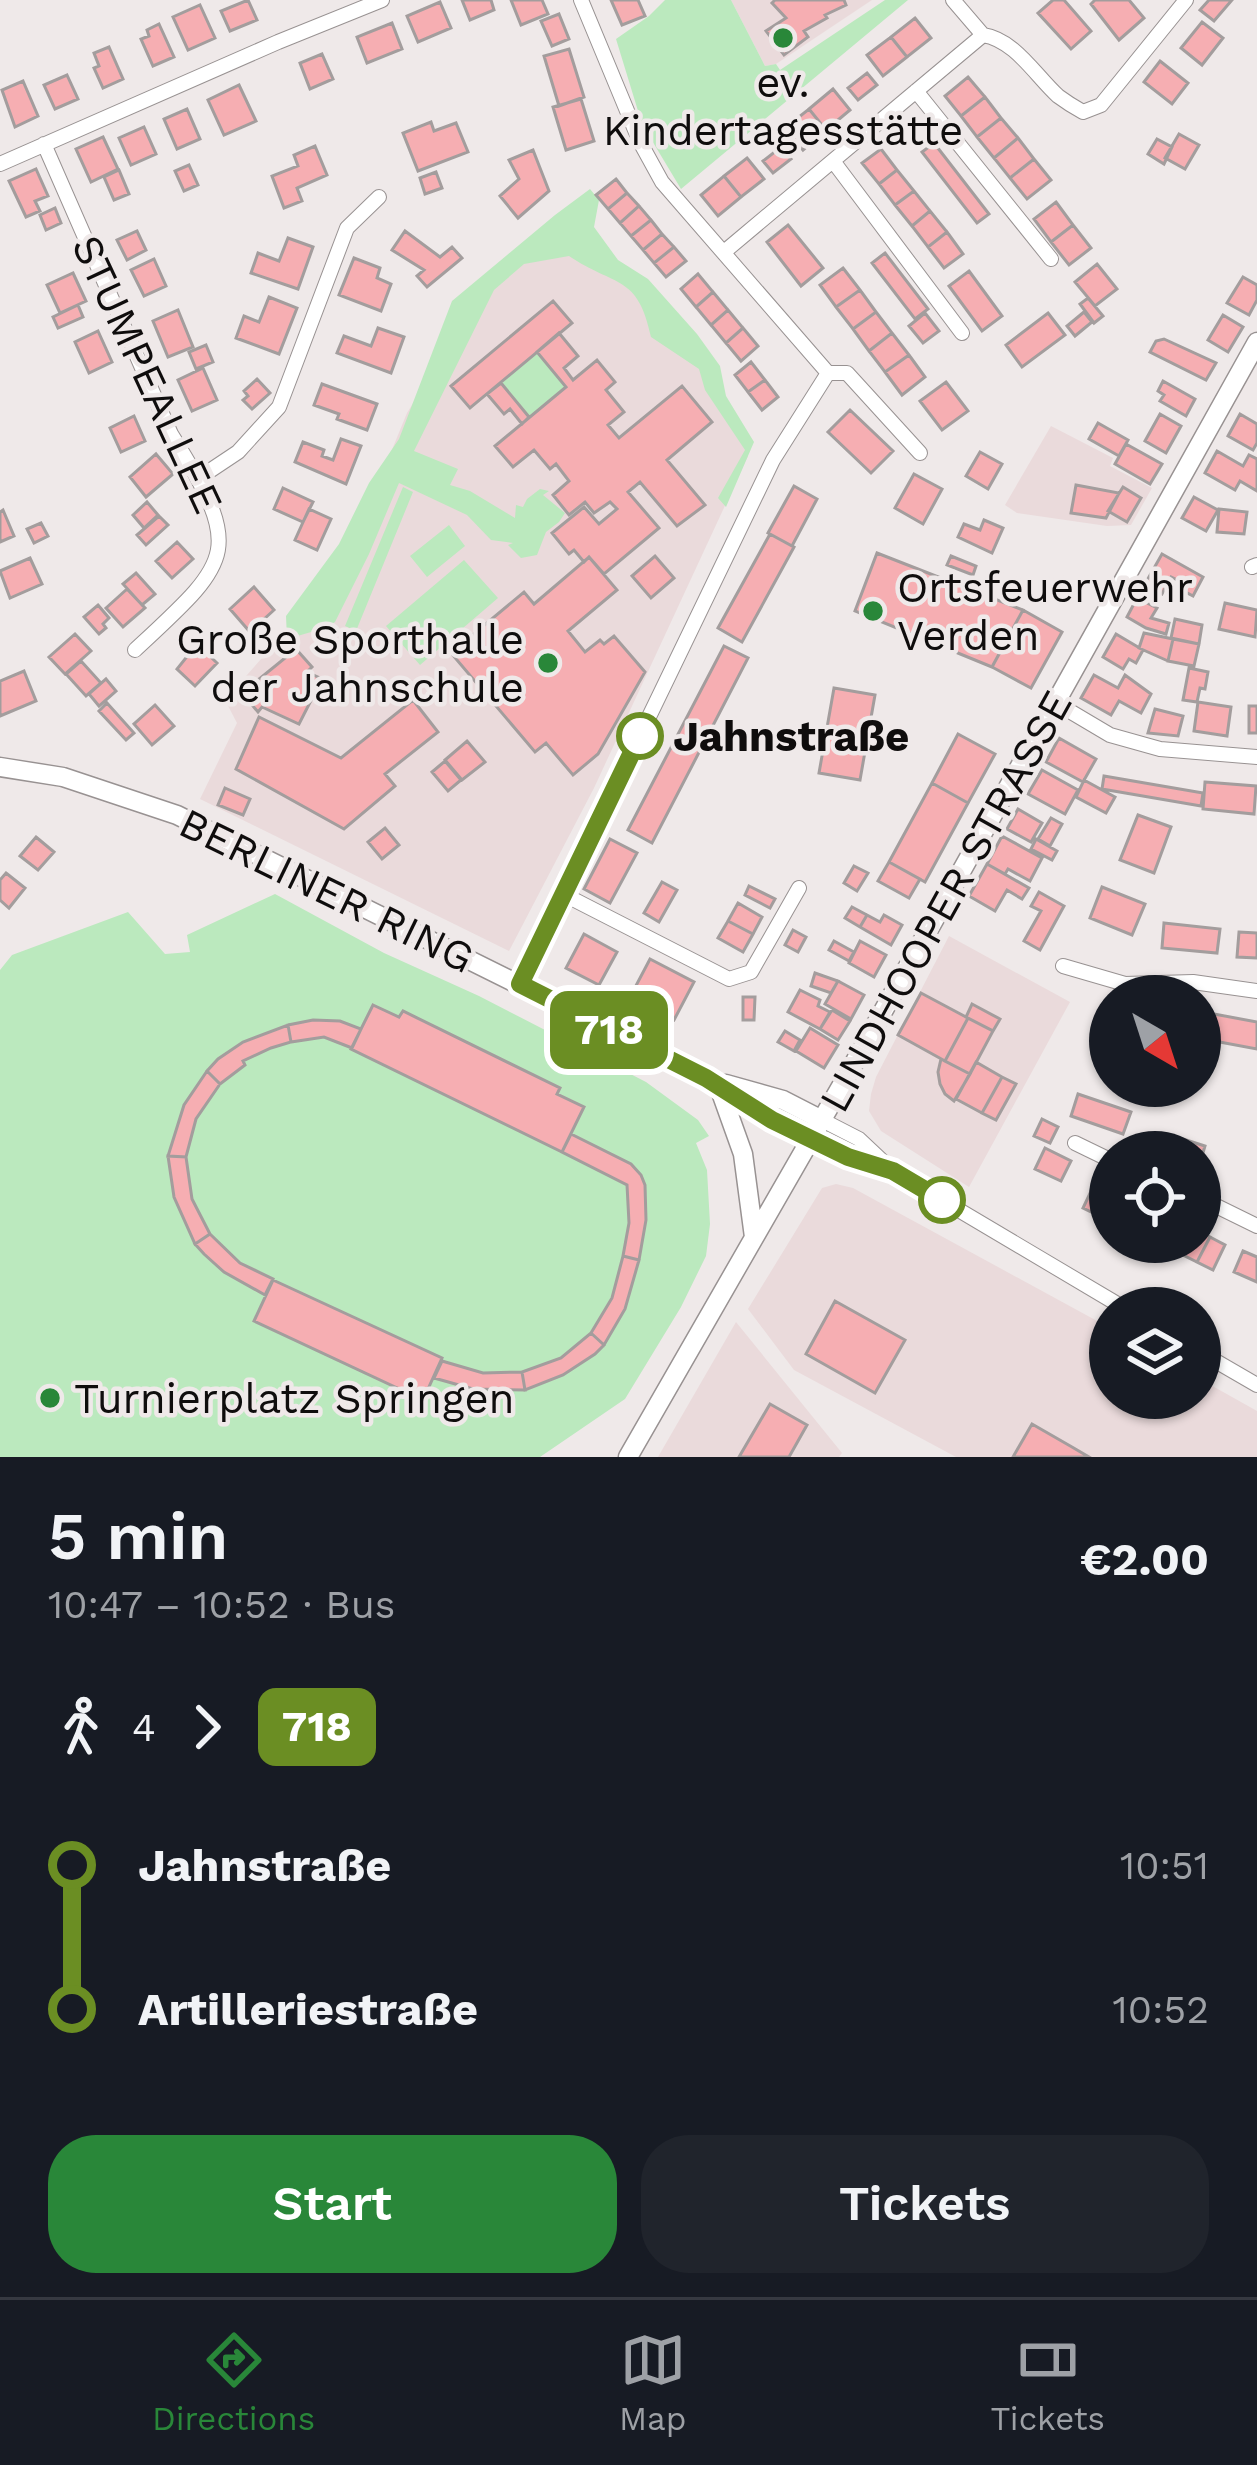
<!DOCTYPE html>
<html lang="en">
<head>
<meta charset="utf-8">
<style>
	body { margin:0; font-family:"Work Sans",sans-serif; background:#20242c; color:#f1f3f6; height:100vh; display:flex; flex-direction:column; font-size:45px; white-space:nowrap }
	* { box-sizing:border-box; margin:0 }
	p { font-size:39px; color:#9ea1a6 }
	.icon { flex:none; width:66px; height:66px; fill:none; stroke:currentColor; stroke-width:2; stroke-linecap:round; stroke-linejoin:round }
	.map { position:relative; height:1457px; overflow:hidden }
	.panel { display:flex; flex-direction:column; background:#171b24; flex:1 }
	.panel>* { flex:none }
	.badge { padding:0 24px; border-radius:18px; font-size:42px; line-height:78px }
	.needle { width:78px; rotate:141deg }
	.fabs { position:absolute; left:1089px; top:975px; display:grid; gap:24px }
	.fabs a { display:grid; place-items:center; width:132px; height:132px; border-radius:50%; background:#171b24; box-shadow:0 3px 9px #0004; font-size:60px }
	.map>.badge { position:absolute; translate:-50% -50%; box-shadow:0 0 0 6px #fff }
	.legs { display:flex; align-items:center; gap:18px; height:132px; padding:0 48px; font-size:39px }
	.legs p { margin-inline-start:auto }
	.overview { display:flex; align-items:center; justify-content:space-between; height:204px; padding:0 48px }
	h1 { font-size:66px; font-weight:600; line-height:90px }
	.action { display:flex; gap:24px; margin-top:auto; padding:24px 48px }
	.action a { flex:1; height:138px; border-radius:48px; background:#298739; color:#fff; font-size:48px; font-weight:600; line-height:138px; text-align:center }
	.action a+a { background:#20242c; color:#f1f3f6 }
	ul { padding:0 48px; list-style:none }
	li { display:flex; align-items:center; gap:42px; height:144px; font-size:45px }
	li i { display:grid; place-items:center; width:18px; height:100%; margin:0 15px; background:currentColor }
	li i::after { content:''; width:30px; height:30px; margin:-15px; border:9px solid; border-radius:50%; background:#171b24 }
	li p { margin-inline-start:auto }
	li:first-child i { background:linear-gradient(#0000 50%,currentColor 0) }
	li:last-child i { background:linear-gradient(currentColor 50%,#0000 0) }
	.menu { display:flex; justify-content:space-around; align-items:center; height:168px; border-top:3px solid #363941; background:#171b24; font-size:33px; color:#9ea1a6 }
	.menu a { display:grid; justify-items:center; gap:6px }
	.menu .current { color:#298739 }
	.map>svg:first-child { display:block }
	.built { fill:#eadadb }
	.green { fill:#bbe9be }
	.building { fill:#f6aeb2; stroke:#a39d9d; stroke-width:3 }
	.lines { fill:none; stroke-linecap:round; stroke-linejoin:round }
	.street-casing { stroke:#989292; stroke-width:16 }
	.secondary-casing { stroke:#989292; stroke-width:21 }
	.street { stroke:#fff; stroke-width:14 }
	.secondary { stroke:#fff; stroke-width:18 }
	.line-1-casing { stroke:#fff; stroke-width:27 }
	.line-1 { stroke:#6b8e23; stroke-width:18 }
	.poi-dot { fill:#298739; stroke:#efe9e9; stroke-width:4.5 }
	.stop-1-dot { fill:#fff; stroke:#6b8e23; stroke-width:6 }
	.labels { text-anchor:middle; stroke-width:9; stroke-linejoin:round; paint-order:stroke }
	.poi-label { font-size:42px; fill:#0f0d0d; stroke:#efe9e9; text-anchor:start }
	.street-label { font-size:42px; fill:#0f0d0d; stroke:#efe9e9 }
	.stop-label { font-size:42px; font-weight:bold; fill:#0f0d0d; stroke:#efe9e9; text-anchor:start }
</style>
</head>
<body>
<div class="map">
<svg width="1257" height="1457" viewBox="0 0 1257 1457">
	<rect width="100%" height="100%" fill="#efe9e9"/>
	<path class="built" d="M731,0H872L776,64L765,66Z
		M518,255L601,256L698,350L748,456L594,788L509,951L200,799L237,723L225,700L297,618L373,496L407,413L464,319Z
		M1051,426L1113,458L1110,466L1152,488L1131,525L1107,526L1017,513L1005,505Z
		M949,936L1070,1002L969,1187L881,1131L869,1111L871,1094L876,1077Z
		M836,1184L853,1188L1110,1328V1398H1200V1379L1257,1411V1457H956L794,1370L748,1309L822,1188Z
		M736,1322L842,1453L839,1457H658Z"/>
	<path class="green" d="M665,0H731L765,66L776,64L780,70L885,0H908L681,189L642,124L616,39L649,16Z
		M590,189L599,200L594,227L618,260L648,279L697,334L720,366L726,396L754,442L726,507L718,498L745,450L705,390L699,369L651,337C638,274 615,287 569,256L524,264L494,290L414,451L458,469L450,485L470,491L515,518L516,505L523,507L527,499L540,489L549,491L543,495L565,513L559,522L546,532L537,555L521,558L508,545L513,543L491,540L467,515L399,483L369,554L335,622L325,628L287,639L286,616L339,544L369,483L399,439L452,301L555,215Z
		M537,352L566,387L529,417L501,383Z
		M403,487L413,492L356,631L345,626Z
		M449,525L465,546L427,577L410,556Z
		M464,560L498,598L420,665L386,626Z
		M275,894L384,953L479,996L646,1082L698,1120L709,1136L696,1143L707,1170L710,1224L706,1256L681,1307L625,1399L540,1457H0V970L12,955L128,912L165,954L190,952L187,935Z"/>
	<path class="building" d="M248,0L257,20L230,31L221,11Z
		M462,0H491L494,10L470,20Z
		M511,0H542L548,14L521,25Z
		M611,0H638L645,16L622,25Z
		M775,0H844L846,5L825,15L827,18L804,31L808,37L784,55L766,31L786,18L772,3Z
		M1053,0H1064L1091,31L1071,49L1038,13Z
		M1095,0H1129L1144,18L1119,40L1091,4Z
		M1209,0H1232L1214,21L1200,10Z
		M440,2L451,28L418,42L407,16Z
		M200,5L215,38L188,50L173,17Z
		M559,14L569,39L552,46L541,21Z
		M915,18L931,38L907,57L891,37Z
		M1202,22L1223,38L1202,65L1181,48Z
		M392,23L402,49L367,63L357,37Z
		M159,24L174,57L153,66L141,39L149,36L147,30Z
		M891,37L907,57L883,76L867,55Z
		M109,47L123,79L103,88L94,68L99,66L94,53Z
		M569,49L584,97L559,106L544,56Z
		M322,54L333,79L310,89L300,63Z
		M1160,61L1188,83L1172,104L1144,82Z
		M867,73L877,85L858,100L848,88Z
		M67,75L78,99L55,109L44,85Z
		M968,77L985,97L961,116L945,96Z
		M23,81L38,116L15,127L2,90Z
		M239,85L256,121L224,135L208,100Z
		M833,89L850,110L826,130L809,109Z
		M985,97L1001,118L977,137L961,116Z
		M581,99L594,141L566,150L553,107Z
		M187,109L200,139L177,149L164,119Z
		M809,109L826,130L803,150L785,128Z
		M1001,118L1018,138L994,158L977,137Z
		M431,122L434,131L456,123L468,152L418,171L403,133Z
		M144,127L156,154L131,165L119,138Z
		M1179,134L1199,145L1185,169L1165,158Z
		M103,137L118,169L91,182L76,149Z
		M1018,138L1034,159L1010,178L994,158Z
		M1157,139L1172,147L1164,164L1148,154Z
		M934,143L989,214L977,223L922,152Z
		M315,146L327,175L297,188L302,201L284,208L272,176L298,166L294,155Z
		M781,147L791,159L773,173L763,161Z
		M881,149L897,170L879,184L862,163Z
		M533,150L549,191L518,218L500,196L519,179L509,160Z
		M747,158L764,179L741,197L724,176Z
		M1034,159L1051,180L1027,199L1010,178Z
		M189,165L198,185L184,191L175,171Z
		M36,169L48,196L35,201L40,211L26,217L9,181Z
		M119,170L129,194L114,200L104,177Z
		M897,170L914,191L895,205L879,184Z
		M436,172L442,188L425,194L420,178Z
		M724,176L741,197L718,216L701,195Z
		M616,179L627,193L608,209L596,195Z
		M914,191L930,211L912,226L895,205Z
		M627,193L639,206L620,223L608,209Z
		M1056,202L1073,225L1051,242L1034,219Z
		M639,206L651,220L631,236L620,223Z
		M55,208L61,223L46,230L40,215Z
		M930,211L947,232L928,247L912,226Z
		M651,220L662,234L643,250L631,236Z
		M788,225L823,268L801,286L767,242Z
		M1073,225L1091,248L1069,265L1051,242Z
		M137,231L146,250L127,260L117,240Z
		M405,231L440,257L452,247L462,258L427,287L417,276L424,270L392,250Z
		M947,232L963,254L944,268L928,247Z
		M662,234L674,247L654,263L643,250Z
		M288,238L313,247L298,289L251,273L258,253L279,261Z
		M674,247L686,261L666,277L654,263Z
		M885,253L928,309L915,319L872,263Z
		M354,258L380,268L377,278L391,284L381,311L339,295Z
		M154,259L166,286L144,296L131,270Z
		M1097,264L1117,289L1095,306L1075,282Z
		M843,268L860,290L836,307L820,285Z
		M969,271L1002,316L982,331L949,286Z
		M73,273L86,301L60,313L47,285Z
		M698,274L713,292L696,307L681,289Z
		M1243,277L1257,285V300L1249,315L1227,303Z
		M860,290L876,312L853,329L836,307Z
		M713,292L728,310L711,325L696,307Z
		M269,297L297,308L279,354L236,338L244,316L259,322Z
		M1088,298L1103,316L1094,323L1080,304Z
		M553,301L572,323L470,408L451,386Z
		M78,305L83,317L58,328L53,317Z
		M178,310L193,347L168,357L153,321Z
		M728,310L743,328L726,343L711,325Z
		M876,312L892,333L869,351L853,329Z
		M1084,312L1092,322L1075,336L1067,326Z
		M925,313L939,331L923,343L909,326Z
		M1048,313L1065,335L1022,367L1006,345Z
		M1223,315L1243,327L1228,352L1208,340Z
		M378,328L404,337L391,373L337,353L344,336L371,346Z
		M743,328L758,346L741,361L726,343Z
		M98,331L112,362L89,373L75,342Z
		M559,333L578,356L564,368L573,380L597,360L615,382L606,390L624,412L608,425L619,438L682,386L712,422L667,460L705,505L677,526L640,482L628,492L659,528L604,574L589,557L584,562L574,550L569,554L552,533L584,507L599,524L617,509L610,502L594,513L585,502L569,515L553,495L569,481L556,464L550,469L534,450L513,467L495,446L566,387L537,352Z
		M892,333L909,355L885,372L869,351Z
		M1164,339L1216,363L1206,380L1150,352L1156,341Z
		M206,345L213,362L196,369L189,352Z
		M909,355L925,377L902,395L885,372Z
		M751,362L765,380L748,392L735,375Z
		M203,368L217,400L192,411L178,380Z
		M257,379L270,393L252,409L243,400L248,396L244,391Z
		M765,380L778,397L762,410L748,392Z
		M1163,381L1195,399L1186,416L1160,401L1164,395L1158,391Z
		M946,382L968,411L942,430L920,401Z
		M501,383L529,417L522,424L510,409L504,414L487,394Z
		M322,384L377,404L367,430L337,419L339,414L314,405Z
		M850,410L893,451L871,473L828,432Z
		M1160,414L1181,426L1166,453L1145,441Z
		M1240,414L1257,424V443L1253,450L1228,436Z
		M134,416L145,441L121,452L110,428Z
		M1098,423L1128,440L1119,456L1089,439Z
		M341,439L361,446L346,484L295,462L303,442L324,450L322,456L333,460Z
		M1126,444L1162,464L1150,484L1115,464Z
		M1217,451L1243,466L1249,455L1257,459V491L1240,481L1235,490L1205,473Z
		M980,452L1002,464L988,489L966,476Z
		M156,454L173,474L146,497L130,477Z
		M914,474L942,489L923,524L895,508Z
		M1076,485L1119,493L1106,518L1071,513Z
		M794,486L817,499L792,546L768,533Z
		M1123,487L1141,498L1127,522L1108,511Z
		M283,488L313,502L303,522L274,509Z
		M1194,497L1218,510L1206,531L1182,518Z
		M147,502L158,515L144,528L133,515Z
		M309,509L331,519L317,550L295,540Z
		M1219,509L1247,512L1244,534L1217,532Z
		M3,510L14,536L0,542V512Z
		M159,516L168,525L146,545L137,535Z
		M984,520L1003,528L992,553L958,537L964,524L980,530Z
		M41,523L48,536L34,543L27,529Z
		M770,534L794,547L742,642L718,628Z
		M177,542L193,559L172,578L156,561Z
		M877,553L1023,610L992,667L855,611Z
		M1162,554L1203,577L1193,596L1180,589L1183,583L1171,577L1162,594L1145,584Z
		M655,556L674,578L651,598L632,576Z
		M951,556L976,566L973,575L947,565Z
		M589,557L617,590L568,631L585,652L600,640L604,644L614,636L645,672L598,754L573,775L546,743L535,752L451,653L524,592L534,604Z
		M30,558L42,584L10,598L0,571Z
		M136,573L155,594L142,605L123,584Z
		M254,587L274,610L250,632L230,609Z
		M127,589L145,608L123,627L106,608Z
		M1137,598L1157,608L1151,618L1169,623L1166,634L1146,628L1127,617Z
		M1225,603L1257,610L1255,637L1219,629Z
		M98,605L109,618L103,624L106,628L99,634L84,617Z
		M1023,610L1062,632L1031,688L992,667Z
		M1175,619L1202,625L1199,644L1171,638Z
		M1144,633L1173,639L1168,661L1139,648Z
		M75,634L91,651L65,674L49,657Z
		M1116,634L1143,650L1136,663L1129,659L1123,669L1103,657Z
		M1173,639L1199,644L1194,666L1168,661Z
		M197,644L217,663L195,686L177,669Z
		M724,646L748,658L652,843L628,830Z
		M296,649L312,667L307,672L322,679L299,724L262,707L258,712L242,693Z
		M81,661L101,683L86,696L66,674Z
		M1189,668L1208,672L1205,689L1200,688L1197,702L1183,700Z
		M24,671L36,701L0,716V681Z
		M1094,675L1118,688L1125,675L1151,694L1141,713L1119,701L1111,715L1081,698Z
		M106,679L116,691L99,706L89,694Z
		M834,688L875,695L860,780L819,773Z
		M413,700L438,732L385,774L395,786L344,829L236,769L259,717L341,758Z
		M1198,702L1231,707L1227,736L1194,731Z
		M107,703L134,733L126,740L99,711Z
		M155,705L174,726L152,745L134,724Z
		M1249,706H1257V733H1249Z
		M1155,709L1183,716L1178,736L1148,733Z
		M958,734L995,754L968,803L932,783Z
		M1059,738L1096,759L1083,782L1046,762Z
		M467,741L485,762L462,780L445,760Z
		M445,761L461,780L448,791L432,772Z
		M1042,770L1078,790L1065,814L1028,794Z
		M1104,776L1203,793L1201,806L1102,789Z
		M1084,780L1115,797L1106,813L1076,797Z
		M1205,782L1256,786L1254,814L1203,809Z
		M932,783L968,803L925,882L889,862Z
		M225,788L250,799L243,815L218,805Z
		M1018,809L1042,823L1031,842L1007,829Z
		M1138,815L1171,827L1154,873L1120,860Z
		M1051,818L1062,824L1050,846L1038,839Z
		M385,828L399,845L382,859L368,842Z
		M1002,836L1042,858L1030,881L1008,869L1005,874L987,864Z
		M36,837L54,852L38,870L20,856Z
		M610,839L637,853L610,903L584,889Z
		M1036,839L1057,851L1052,860L1031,849Z
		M889,862L920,879L909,898L878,881Z
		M987,864L1029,888L1022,899L1007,890L995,911L969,896Z
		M854,866L868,873L857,891L844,883Z
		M6,873L25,888L9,908L0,900V880Z
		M662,882L677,890L659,922L644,913Z
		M749,886L775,899L770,908L745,895Z
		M1102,887L1145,904L1132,935L1090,918Z
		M1039,892L1064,906L1040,950L1024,941L1041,911L1031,906Z
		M738,903L762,917L753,934L728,921Z
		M852,907L867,915L860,927L845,918Z
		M867,915L880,922L884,915L902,925L891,945L860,927Z
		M728,921L753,934L743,952L718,938Z
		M1164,923L1220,929L1217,953L1162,948Z
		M793,930L806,937L798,952L785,945Z
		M1239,932L1257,933V958L1237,957Z
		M584,934L617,952L599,985L566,968Z
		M834,941L854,952L849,961L829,950Z
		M860,941L886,955L874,977L849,963Z
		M650,959L694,982L674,1020L630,997Z
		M815,973L838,981L831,993L811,986Z
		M838,981L864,995L851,1019L825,1004Z
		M800,990L820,1000L818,1006L830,1012L820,1029L788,1012Z
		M921,993L968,1018L945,1061L898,1035Z
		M743,997H755L754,1020H743Z
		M972,1004L1000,1019L993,1031L966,1017Z
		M373,1005L399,1017L403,1011L560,1088L557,1094L584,1107L562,1152L351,1049Z
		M832,1010L850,1021L838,1040L820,1029Z
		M1214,1014L1257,1022V1049L1209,1040Z
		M968,1018L993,1031L970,1074L945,1061Z
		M313,1020L340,1021L361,1029L352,1048L324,1037L291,1042L288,1025Z
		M288,1025L291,1042L271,1048L243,1061L245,1065L220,1084L207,1071L218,1059L243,1042Z
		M810,1028L838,1045L824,1068L796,1051Z
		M785,1031L800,1040L794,1051L778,1042Z
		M941,1059L970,1074L954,1101L945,1094L940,1084L938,1072Z
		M976,1062L1002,1077L982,1113L956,1099Z
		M207,1071L220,1084L196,1119L186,1157L168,1156L184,1105Z
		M1002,1077L1016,1084L996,1120L982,1113Z
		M1078,1094L1131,1112L1123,1134L1071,1116Z
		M1042,1119L1058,1127L1050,1143L1034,1136Z
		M571,1134L631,1164L641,1175L645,1185L646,1220L639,1260L623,1256L629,1223L627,1185L562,1152Z
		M1183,1139L1205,1146L1200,1163V1152H1179Z
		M1045,1148L1071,1161L1061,1181L1035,1169Z
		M168,1156L186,1157L192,1199L210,1234L195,1244L174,1197Z
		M1093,1187L1110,1195V1221L1083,1208Z
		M1200,1232L1210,1237L1197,1262L1181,1254L1187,1242H1200Z
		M210,1234L240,1263L273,1279L265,1295L224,1272L204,1254L195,1244Z
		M1210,1237L1225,1245L1213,1270L1197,1262Z
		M1243,1251L1257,1257V1282L1234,1272Z
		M623,1256L639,1260L625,1309L604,1345L591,1333L612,1298Z
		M273,1280L442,1358L423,1400L254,1321Z
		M835,1301L905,1340L875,1393L806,1354Z
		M591,1333L604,1345L595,1354L563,1375L525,1390L522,1372L561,1358Z
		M442,1361L483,1373L522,1372L525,1390L473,1389L434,1378Z
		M770,1404L807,1425L789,1457H739Z
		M1032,1424L1072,1447L1089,1457H1013Z"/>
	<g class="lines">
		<g class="street-casing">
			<path id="street" d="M581,0L640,142L662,182L828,373H847L920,453
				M953,0L983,35C1015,40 1035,75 1058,96C1066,102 1074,107 1083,112L1101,105L1186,0
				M916,91L1051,259
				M44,144L171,434C245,552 233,559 135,650
				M833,161L962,333
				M0,164L278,42L382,0
				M724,252L983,35
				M199,478L238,452L279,407L347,228L379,197
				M1252,567L1257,565
				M1056,703L1110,735L1160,749L1257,757
				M563,894L729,979L751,972L799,888
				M1063,966L1125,984L1193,982L1257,991
				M520,984L773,460L828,373
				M822,1120L859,1139L893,1171L1124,1308
				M811,1139L848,1157L889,1169
				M1075,1143L1110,1160
				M1200,1198L1257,1226
				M1200,1352L1257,1385"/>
		</g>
		<g class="secondary-casing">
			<path id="secondary" d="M0,767L63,777L177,815L707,1078L773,1120L811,1139
				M726,1084L783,1100L822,1120
				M719,1087L743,1154L754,1237
				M628,1457L843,1083L1257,342"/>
		</g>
		<use href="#street" class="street"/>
		<use href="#secondary" class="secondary"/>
	</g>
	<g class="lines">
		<g class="line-1-casing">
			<path id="line-1" d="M640,736L520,984L706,1078L772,1120L848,1157L893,1171L942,1200"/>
		</g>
		<use href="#line-1" class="line-1"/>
	</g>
	<g class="poi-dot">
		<circle cx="783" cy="38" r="12"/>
		<circle cx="873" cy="611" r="12"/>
		<circle cx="548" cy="663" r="12"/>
		<circle cx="50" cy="1398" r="12"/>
	</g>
	<g class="stop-1-dot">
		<circle cx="640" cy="736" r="21"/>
		<circle cx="942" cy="1200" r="21"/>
	</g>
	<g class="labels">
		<g class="poi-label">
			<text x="783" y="97" text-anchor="middle">ev.<tspan x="783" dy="48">Kindertagesstätte</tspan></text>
			<text x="897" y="602">Ortsfeuerwehr<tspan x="897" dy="48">Verden</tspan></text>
			<text x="524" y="654" text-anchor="end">Große Sporthalle<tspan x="524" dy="48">der Jahnschule</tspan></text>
			<text x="74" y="1413">Turnierplatz Springen</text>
		</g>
		<g class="street-label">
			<text transform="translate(148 374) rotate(65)" y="15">STUMPEALLEE</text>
			<text transform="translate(327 890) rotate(26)" y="15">BERLINER RING</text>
			<text transform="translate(945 901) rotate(-61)" y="15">LINDHOOPER STRASSE</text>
		</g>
		<g class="stop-label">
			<text x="673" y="751">Jahnstraße</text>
		</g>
	</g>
</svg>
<div class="fabs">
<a><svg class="needle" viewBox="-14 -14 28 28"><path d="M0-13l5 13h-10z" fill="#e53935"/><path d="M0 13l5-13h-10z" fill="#9ea1a6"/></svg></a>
<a><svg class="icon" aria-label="locate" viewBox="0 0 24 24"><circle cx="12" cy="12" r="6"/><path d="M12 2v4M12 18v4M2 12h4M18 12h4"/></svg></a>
<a><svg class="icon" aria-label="layers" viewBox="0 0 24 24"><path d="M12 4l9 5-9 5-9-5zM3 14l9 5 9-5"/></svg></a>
</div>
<b class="badge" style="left:609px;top:1030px;background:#6b8e23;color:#fff">718</b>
</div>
<section class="panel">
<div class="overview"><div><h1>5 min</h1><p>10:47 – 10:52 · Bus</p></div><b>€2.00</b></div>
<div class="legs"><svg class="icon" aria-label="walk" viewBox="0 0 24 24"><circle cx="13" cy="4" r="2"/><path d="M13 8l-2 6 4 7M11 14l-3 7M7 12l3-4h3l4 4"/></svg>4<svg class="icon" aria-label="forward" viewBox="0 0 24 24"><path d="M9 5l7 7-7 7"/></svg><b class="badge" style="background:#6b8e23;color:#fff">718</b></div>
<ul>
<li><i style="color:#6b8e23"></i><b>Jahnstraße</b><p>10:51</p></li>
<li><i style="color:#6b8e23"></i><b>Artilleriestraße</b><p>10:52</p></li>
</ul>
<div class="action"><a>Start</a><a>Tickets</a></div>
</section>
<nav class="menu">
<a class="current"><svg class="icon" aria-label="directions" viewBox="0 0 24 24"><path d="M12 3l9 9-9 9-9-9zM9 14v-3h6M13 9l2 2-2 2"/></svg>Directions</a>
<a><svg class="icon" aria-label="map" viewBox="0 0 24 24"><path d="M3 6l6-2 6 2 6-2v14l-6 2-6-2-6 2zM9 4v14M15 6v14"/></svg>Map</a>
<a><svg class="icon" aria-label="tickets" viewBox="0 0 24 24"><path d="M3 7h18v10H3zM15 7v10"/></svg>Tickets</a>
</nav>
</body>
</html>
